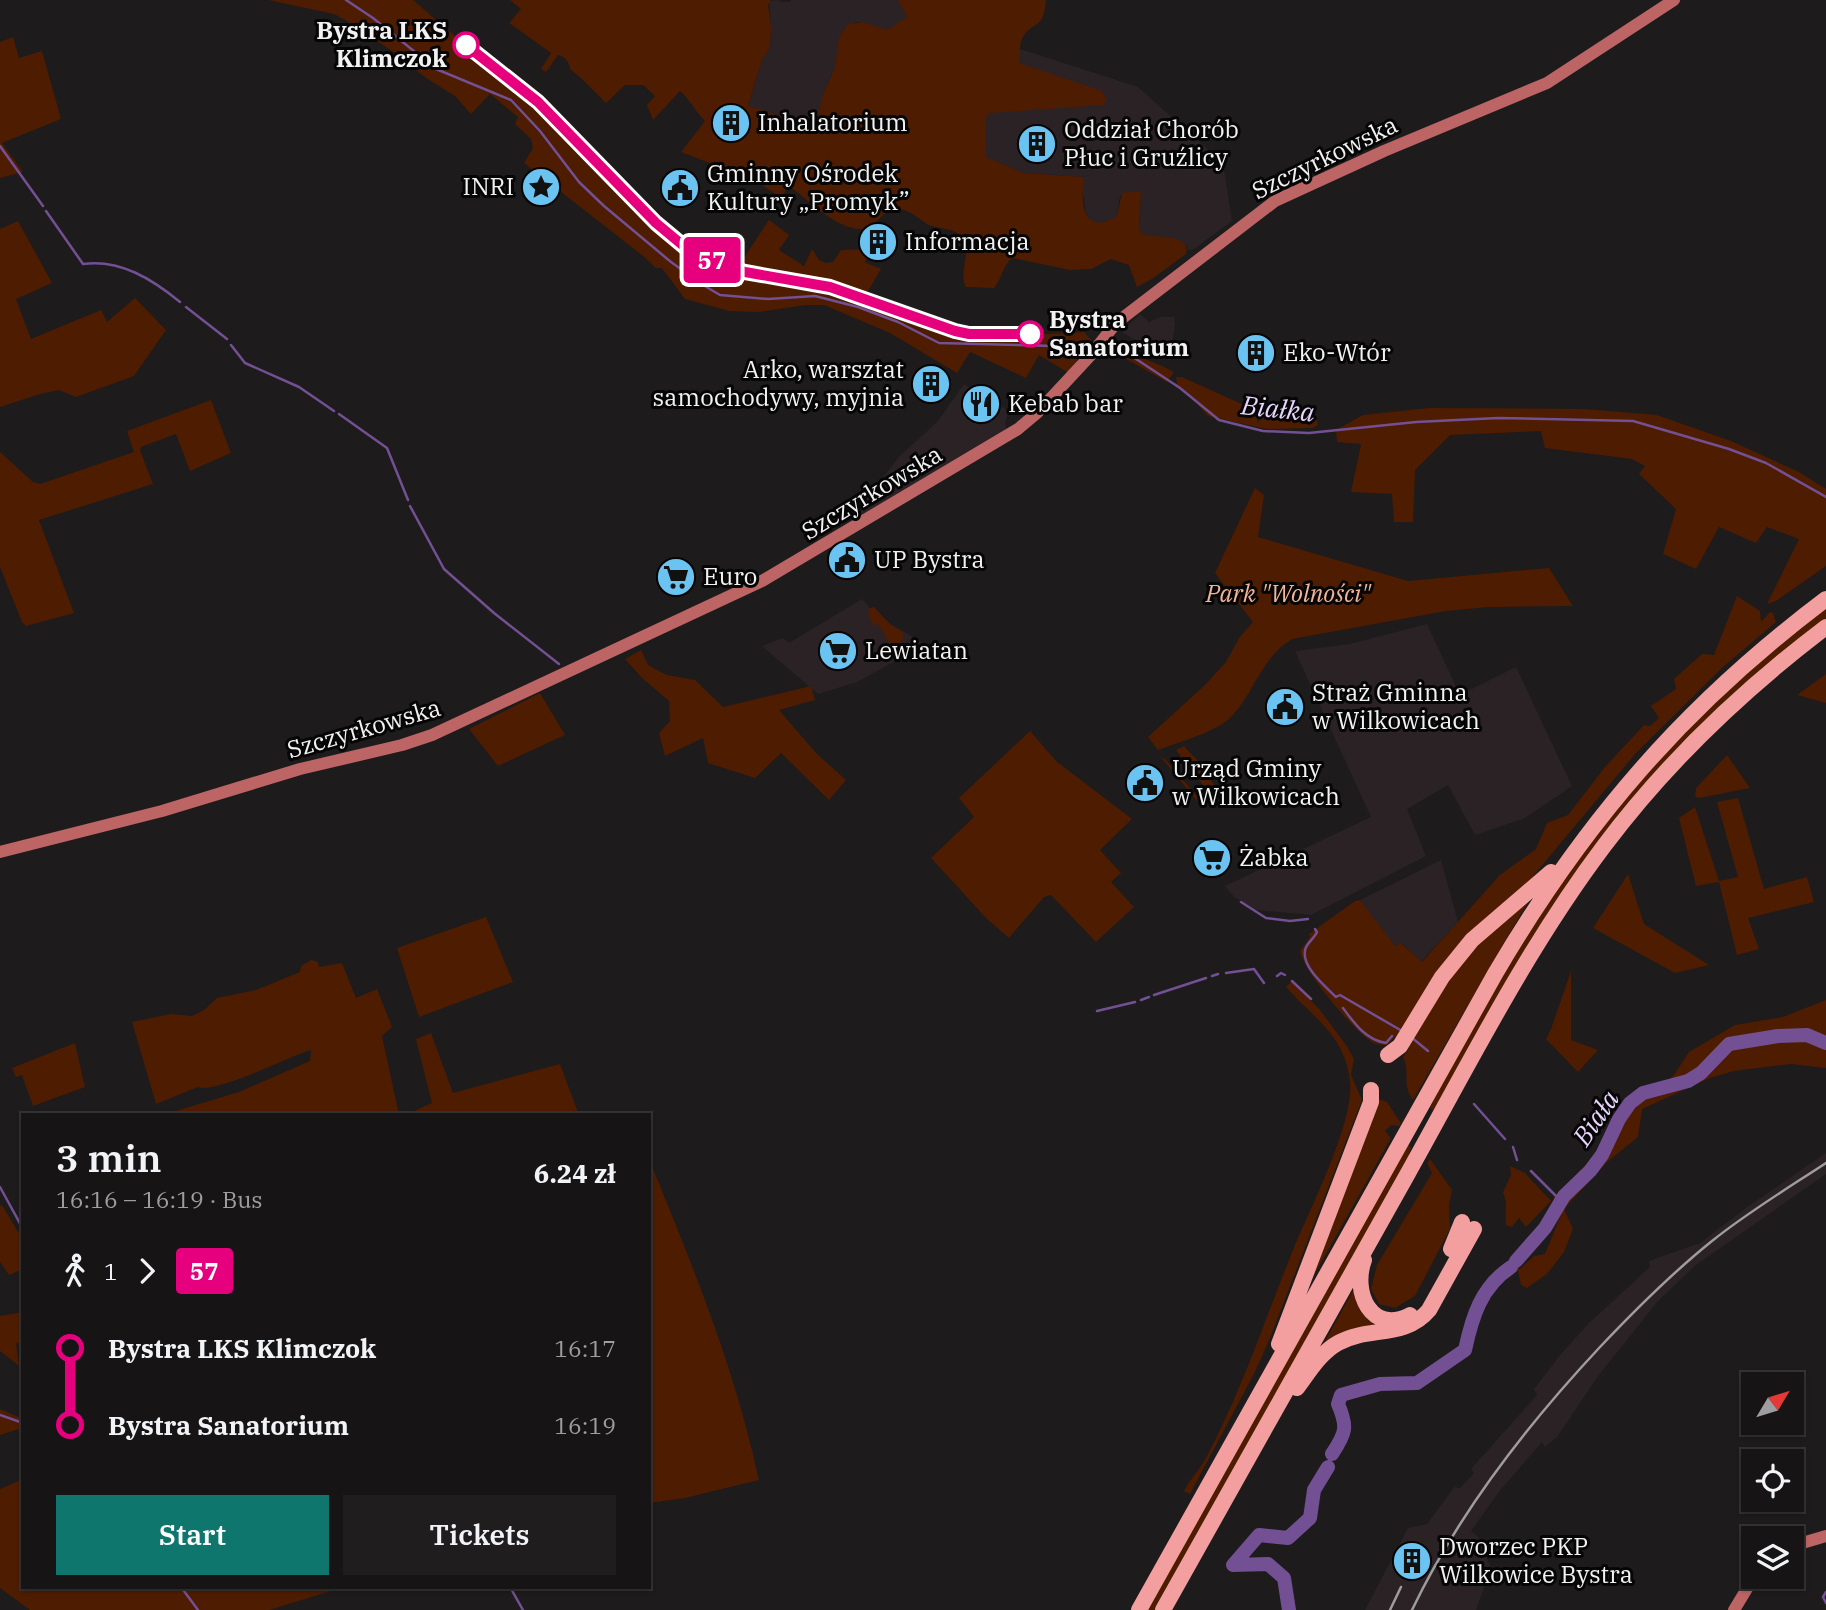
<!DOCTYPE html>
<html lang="en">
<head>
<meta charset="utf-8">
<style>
	body { margin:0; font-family:"IBM Plex Serif",serif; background:#1f1d1e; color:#f1f3f6; height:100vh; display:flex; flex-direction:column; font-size:26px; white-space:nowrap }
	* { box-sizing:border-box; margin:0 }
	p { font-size:23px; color:#9e9ea0 }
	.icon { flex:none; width:38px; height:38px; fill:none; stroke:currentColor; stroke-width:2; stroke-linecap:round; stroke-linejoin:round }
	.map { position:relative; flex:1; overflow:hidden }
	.side { position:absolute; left:21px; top:1113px; width:630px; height:476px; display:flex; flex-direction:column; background:#161415; border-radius:0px; box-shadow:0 2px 5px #0004,0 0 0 2px #353334 }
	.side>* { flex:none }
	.badge { padding:0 14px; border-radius:5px; font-size:24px; line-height:46px }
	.needle { width:46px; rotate:52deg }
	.controls { position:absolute; left:1741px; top:1372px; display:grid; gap:14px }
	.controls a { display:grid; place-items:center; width:63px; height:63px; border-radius:0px; background:#161415; box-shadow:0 2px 5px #0004,0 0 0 2px #353334; font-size:35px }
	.map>.badge { position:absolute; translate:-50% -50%; box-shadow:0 0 0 4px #fff }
	.legs { display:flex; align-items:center; gap:10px; height:77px; padding:0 35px; font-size:23px }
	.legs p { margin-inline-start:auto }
	.overview { display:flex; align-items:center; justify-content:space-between; height:119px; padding:0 35px }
	h1 { font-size:38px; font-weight:600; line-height:52px }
	.button { display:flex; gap:14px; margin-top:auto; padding:14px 35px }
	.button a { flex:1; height:80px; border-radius:0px; background:#0f766e; color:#fff; font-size:28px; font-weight:600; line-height:80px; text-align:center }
	.button a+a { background:#1f1d1e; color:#f1f3f6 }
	ul { padding:0 35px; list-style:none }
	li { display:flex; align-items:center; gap:24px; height:77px; font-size:26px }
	li i { display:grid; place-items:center; width:10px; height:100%; margin:0 9px; background:currentColor }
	li i::after { content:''; width:18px; height:18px; margin:-9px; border:5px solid; border-radius:50%; background:#161415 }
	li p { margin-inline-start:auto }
	li:first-child i { background:linear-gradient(#0000 50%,currentColor 0) }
	li:last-child i { background:linear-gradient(currentColor 50%,#0000 0) }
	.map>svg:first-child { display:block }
	.built { fill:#2b2225 }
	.green { fill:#4e1c01 }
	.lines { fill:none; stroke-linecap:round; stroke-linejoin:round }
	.stream { stroke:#735093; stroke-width:2.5 }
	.river { stroke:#735093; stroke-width:14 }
	.secondary { stroke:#bd6465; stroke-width:12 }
	.highway { stroke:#f49f9f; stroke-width:16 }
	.rail { stroke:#9e9c9d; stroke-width:2.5 }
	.line-1-casing { stroke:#fff; stroke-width:16 }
	.line-1 { stroke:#e6007e; stroke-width:10 }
	.stop-1-dot { fill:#fff; stroke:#e6007e; stroke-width:3.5 }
	.labels { text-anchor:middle; stroke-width:6; stroke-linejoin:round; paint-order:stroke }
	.stop-label { font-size:24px; font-weight:bold; fill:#f3f2f2; stroke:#070606; text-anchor:end }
	.poi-label { font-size:24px; fill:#f3f2f2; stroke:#070606; text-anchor:start }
	.street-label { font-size:24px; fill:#f3f2f2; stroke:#070606 }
	.park-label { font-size:24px; font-style:italic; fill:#f3b498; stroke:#070606 }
	.water-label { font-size:26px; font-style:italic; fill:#e8d6fd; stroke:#070606 }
</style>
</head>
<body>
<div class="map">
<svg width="1826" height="1610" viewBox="0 0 1826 1610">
	<rect width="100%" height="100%" fill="#1d1b1c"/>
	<path class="built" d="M778,0L781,2H790L791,0H931L1020,49L1138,87L1223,163L1232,221L1194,249L1188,250L1187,246L1143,234L1139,230L1141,193L1120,196L1117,216L1104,224L1092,223L1086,213L1082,188L1083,177L1023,173L988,159L885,30L863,22H855L827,85L815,128L748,107L762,60L770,46L771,26L769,1Z
		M1140,314L1149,322L1161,317H1174L1175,324L1170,361L1122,332Z
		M964,384L1009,411L1005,423L1008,436L855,520V513L899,457L938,421Z
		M862,599L878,617L922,642L908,654L857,682L818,694L762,646L783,638L789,643Z
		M1427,624L1460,695L1516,667L1572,786L1525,818L1475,835L1448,785L1407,809L1426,856L1311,915L1257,910L1234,897L1225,886L1371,817L1295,651L1350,644Z
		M1441,860L1458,922L1421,962L1402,943L1395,946L1389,940L1360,900Z
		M1826,1153V1174L1696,1265L1658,1301L1599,1375L1557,1437L1545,1447L1542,1442L1498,1493L1471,1531L1478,1537L1491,1568L1476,1610H1365L1408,1528L1427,1524L1455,1486L1459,1489L1474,1473L1471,1469L1537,1395L1534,1389L1561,1354L1589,1323L1650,1267L1649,1261L1700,1243L1746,1208Z"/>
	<path class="green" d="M268,0H413L480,57L538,102L674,239L700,255L732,268L739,265L769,220L789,235L779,250L804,266L812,249L819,260L826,263L833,262L841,250L872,249L865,262L881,269L864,298L955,331L969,334H1047L1084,332L1092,341L1079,353L1072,375L1039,355L1026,378L970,352L957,373L890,333L824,305H806L759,312L729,311L685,299L662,268H656L643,256L524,163L533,148L531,139L515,124L518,117L490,94L471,114L455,96L426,78L392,51L347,21L334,14Z
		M510,0H771L768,5L771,26L770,47L762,60L748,106L815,127L823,95L835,67L839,37L848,24L863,22L887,30L907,17L898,0H1046C1044,32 1031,20 1022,39C1019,46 1020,56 1019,63L1102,91L1107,100L1102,105L990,113L986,117V157L1023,173L1084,177C1080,203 1083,237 1117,216L1122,193L1138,191L1141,193L1139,230L1143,234C1156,239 1192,233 1186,254L1152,279L1137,287L1129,265L1111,259L1091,269L1070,270L1012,258C1002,267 1002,279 994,288L966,287C957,272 975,249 960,235C953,228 938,229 929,225C919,220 908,207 895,209C880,211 876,230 858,229C835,227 808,200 789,186L781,198L756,181L681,152L705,121C695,111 691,101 680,91L653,120L647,105L655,96L643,85H625L606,103L581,78L570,69C569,62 566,57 558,55L546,72L541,69L551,53L509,23L521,9Z
		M13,37L19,58L42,51L61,119L2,143L23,172L0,178V42Z
		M18,221L52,283L16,299L31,339L101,310L107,322L135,298L166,330L134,376L76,397L59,390L40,394L0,407V229Z
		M1112,341C1130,355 1154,361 1174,372L1167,382L1119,355L1113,359L1103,351Z
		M1176,377H1182L1255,410L1258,423L1264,411C1276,414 1310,415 1317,420L1318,425L1312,428L1266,429L1208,416L1187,392L1177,385Z
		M211,400L231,453L190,471L176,434L141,447L140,450L153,484L39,520L74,613L26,626L22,622L0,567V452L33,482L40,484L134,452L127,431Z
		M1429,408L1585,409L1657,415L1731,441L1799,472L1826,489V566L1776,601L1767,604L1799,539L1767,527L1756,543L1719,527L1696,569L1663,554L1676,509L1639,474L1645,466L1632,459L1545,448L1541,431L1450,435L1415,470L1413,522H1394L1392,494L1351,492L1361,444L1337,442L1336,430L1363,415Z
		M1255,488L1264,495L1258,537L1408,581L1549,568L1573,606L1489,607L1446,611L1292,639C1261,658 1255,691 1232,716C1217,732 1179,742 1158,750L1148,737L1206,684L1226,662L1239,638L1253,622L1215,573Z
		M1737,596L1760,611L1761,622L1770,612L1773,613L1776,622L1723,667L1636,753L1398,1038L1395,1037L1387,1045C1381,1045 1377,1045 1372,1042C1352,1029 1304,972 1300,951L1310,937L1309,934L1355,901L1360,900L1395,946L1401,943L1422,962L1500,875L1536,849L1547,823L1568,815L1605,767L1644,725L1650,726L1659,718L1651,706L1676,689L1674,679L1702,654L1714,655Z
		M1826,606V622L1638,796L1441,1103L1433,1110L1430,1107L1433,1103L1431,1096L1503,970L1587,840L1708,705Z
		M874,607L890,624L904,633L901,644L891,651L887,647L890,644L878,624L874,626L868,615L870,608Z
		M641,650L648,665L667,675L695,680L723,707L811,686L815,700L779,710L816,753L846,780L829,800L781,753L755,778L708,763L703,738L665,756L659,733L670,721L669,701L642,678L625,659Z
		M1826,674V703L1797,695Z
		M540,693L565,735L498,766L469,729Z
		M1030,731L1056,761L1132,819L1100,850L1121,873L1111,882L1134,907L1096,942L1051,895L1044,897L1009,938L987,919L931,858L974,817L959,798Z
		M1184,746L1198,761L1225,801L1223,803L1215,792L1198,802L1160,756L1166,760L1196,795L1205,788L1197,777L1190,779L1199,772L1190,760L1185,762L1176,750Z
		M1727,755L1750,788L1699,798L1695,797L1696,788Z
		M1738,798L1764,889L1807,877L1814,902L1748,918L1759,949L1737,955L1719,882L1696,886L1679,818L1695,807L1719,881L1738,877L1717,802Z
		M1628,874L1644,924L1709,965L1675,973L1593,928Z
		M1532,895L1413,1100C1401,1083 1411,1073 1403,1057L1409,1048L1406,1045L1470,948Z
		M486,917L513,982L419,1017L397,948Z
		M311,960L318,962L319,967L342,963L356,998L377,989L392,1027L382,1036L399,1115H162L239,1092L310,1061L311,1050C287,1057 217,1094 198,1087L156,1104L132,1022L171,1014L192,1016L204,1010L217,998L256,990L300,972L301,966Z
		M1571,971V1040L1598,1050L1578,1072L1546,1039L1551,1029Z
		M1292,981L1320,1010L1346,1045L1354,1059L1351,1075L1362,1100L1270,1338L1255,1372L1190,1494L1184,1491C1190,1479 1201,1468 1207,1456C1242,1390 1265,1319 1293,1250C1309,1211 1355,1121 1350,1081C1344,1034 1315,1020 1286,987Z
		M1826,1000V1068L1791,1064L1734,1071L1710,1078L1642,1109L1638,1137L1606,1163L1564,1209L1573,1229L1564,1252L1547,1274L1527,1288L1521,1285L1517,1266L1520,1269L1534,1256L1545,1254L1563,1210L1553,1198L1603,1147L1624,1102L1643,1089L1665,1083L1674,1075L1689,1052L1735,1025L1783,1017Z
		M431,1033L453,1093L560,1064L579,1115H405L432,1103L416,1039Z
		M75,1043L85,1087L33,1106L22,1075L16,1077L12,1068Z
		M1379,1099L1387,1102L1401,1123L1399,1126L1391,1125L1385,1131L1391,1138L1298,1304L1374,1108Z
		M1409,1145L1411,1148L1409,1152L1410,1159L1158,1610H1144L1400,1152Z
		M649,1159C692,1264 735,1368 759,1480L685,1498L649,1503Z
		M1430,1159L1452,1190L1449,1204L1450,1229L1415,1296L1395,1308L1379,1304L1371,1289L1377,1265L1432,1173L1427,1163Z
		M1510,1166L1525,1173L1551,1201L1526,1227L1519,1218L1512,1227L1506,1225V1202L1503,1192L1511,1175Z
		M2,1205L23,1240V1269L9,1275L0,1262V1206Z
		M1354,1289C1357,1309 1367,1316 1384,1325L1321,1349Z
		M23,1312V1342L16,1343L19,1366L0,1351V1316Z
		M0,1409L23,1419V1426L19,1429L0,1435Z
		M23,1479V1587H344L269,1610H30L0,1588V1489Z"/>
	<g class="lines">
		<path class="stream" d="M346,0L373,18L436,69L511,100L540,131L579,182L604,206L671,262L703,285L720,295L768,299L815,296L858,307L898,322L939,343L1055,346L1092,345
			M0,146L43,206
			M46,211L83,264C120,259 152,279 180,302
			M186,307L227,339
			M231,345L245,363L299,387L334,411
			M1106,345L1130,355L1180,388L1219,420L1263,431L1309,433L1416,422L1498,418L1633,421L1729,449L1766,463L1826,497
			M339,414L387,448L408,500
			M410,506L444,569L494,613L559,664
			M1241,902L1266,918L1290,921L1308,919
			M1315,929L1317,932C1314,939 1305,944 1305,951C1302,967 1325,986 1336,997L1340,995L1402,1031
			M1226,973L1254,969L1264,983
			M1212,976L1218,974
			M1277,976L1281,973L1285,975
			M1292,981L1311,999
			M1154,995L1206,978
			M1141,1000L1149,997
			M1343,1008C1354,1023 1366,1040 1386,1043L1392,1036
			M1097,1011L1135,1002
			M1411,1037L1428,1051
			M1474,1104L1505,1139
			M1513,1147L1517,1160
			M1531,1171L1561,1201
			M0,1187L23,1229
			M0,1415L23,1423
			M181,1587L198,1610
			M510,1587L523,1610
			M1826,1592L1823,1597L1826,1603"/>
		<path class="river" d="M1516,1261L1545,1228L1564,1196L1590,1171L1602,1155L1619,1119L1630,1103L1643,1093L1688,1081L1701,1073L1729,1044L1778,1036L1807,1035L1826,1043
			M1332,1454C1346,1433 1348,1427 1338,1404L1341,1395L1380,1384L1417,1383L1465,1350C1472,1317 1481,1287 1511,1267
			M1289,1610L1284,1578L1268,1564L1233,1565L1259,1535L1288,1538L1310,1518L1314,1490L1328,1467"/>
		<path class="secondary" d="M0,852L162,811L300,769L402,745L432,735L762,581L1018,429L1037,413L1090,356L1116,323L1275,201L1384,151L1547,83L1674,0
			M1792,1546L1826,1536
			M1734,1610L1754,1577"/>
		<path class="highway" d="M1388,1055L1400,1046L1442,977L1472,940L1551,872
			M1451,1249L1462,1222
			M1364,1260C1352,1292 1371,1335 1410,1315
			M1279,1344L1371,1102V1090
			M1297,1388C1309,1372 1320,1353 1338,1343C1368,1326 1405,1339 1429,1310L1474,1229
			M1139,1610L1495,974C1584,822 1685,705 1826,599
			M1163,1610C1245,1465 1325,1320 1407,1175C1469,1064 1527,948 1604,846C1667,762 1743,690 1826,627"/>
		<path class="rail" d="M1390,1610L1401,1587
			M1412,1610C1459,1512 1526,1426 1600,1347C1635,1310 1672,1273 1712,1241C1748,1212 1788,1188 1826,1163"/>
	</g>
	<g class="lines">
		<g class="line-1-casing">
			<path id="line-1" d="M466,45L538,102L656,223L686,248L710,260L745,272L830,287L955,331L969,334H1030"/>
		</g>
		<use href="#line-1" class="line-1"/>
	</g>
	<defs>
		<g id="building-disc" transform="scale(2.0125)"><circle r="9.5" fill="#6ac3f1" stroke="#070606"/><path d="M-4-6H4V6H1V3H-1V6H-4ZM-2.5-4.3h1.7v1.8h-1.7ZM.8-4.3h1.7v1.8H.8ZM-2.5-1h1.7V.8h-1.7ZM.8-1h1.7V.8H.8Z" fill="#111"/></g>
		<g id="sight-disc" transform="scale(2.0125)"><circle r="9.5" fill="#6ac3f1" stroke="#070606"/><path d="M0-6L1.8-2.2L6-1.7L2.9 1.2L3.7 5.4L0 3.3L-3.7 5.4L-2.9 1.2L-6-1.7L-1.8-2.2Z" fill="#111"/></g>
		<g id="civic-disc" transform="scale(2.0125)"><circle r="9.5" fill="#6ac3f1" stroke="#070606"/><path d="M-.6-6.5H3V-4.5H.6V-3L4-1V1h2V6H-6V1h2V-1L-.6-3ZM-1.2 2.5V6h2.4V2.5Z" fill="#111"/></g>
		<g id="restaurant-disc" transform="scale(2.0125)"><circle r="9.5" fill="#6ac3f1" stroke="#070606"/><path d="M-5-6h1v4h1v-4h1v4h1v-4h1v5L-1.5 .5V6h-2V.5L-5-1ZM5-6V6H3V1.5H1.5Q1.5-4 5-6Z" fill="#111"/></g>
		<g id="supermarket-disc" transform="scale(2.0125)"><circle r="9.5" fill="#6ac3f1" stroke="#070606"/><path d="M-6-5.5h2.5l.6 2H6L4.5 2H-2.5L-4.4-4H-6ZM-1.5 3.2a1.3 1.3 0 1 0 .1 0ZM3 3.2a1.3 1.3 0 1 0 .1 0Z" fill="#111"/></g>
	</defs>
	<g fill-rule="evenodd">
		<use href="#building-disc" x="731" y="123"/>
		<use href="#building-disc" x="1037" y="144"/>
		<use href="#sight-disc" x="541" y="187"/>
		<use href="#civic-disc" x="680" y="188"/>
		<use href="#building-disc" x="878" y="242"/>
		<use href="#building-disc" x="1256" y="353"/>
		<use href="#building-disc" x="931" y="384"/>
		<use href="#restaurant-disc" x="981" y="404"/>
		<use href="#civic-disc" x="847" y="560"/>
		<use href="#supermarket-disc" x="676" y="577"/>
		<use href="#supermarket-disc" x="838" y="651"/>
		<use href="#civic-disc" x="1285" y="707"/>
		<use href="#civic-disc" x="1145" y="783"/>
		<use href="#supermarket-disc" x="1212" y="858"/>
		<use href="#building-disc" x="1412" y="1561"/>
	</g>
	<g class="stop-1-dot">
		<circle cx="466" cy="45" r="12"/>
		<circle cx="1030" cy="334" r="12"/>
	</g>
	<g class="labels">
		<g class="stop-label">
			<text x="447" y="39">Bystra LKS<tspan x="447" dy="28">Klimczok</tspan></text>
			<text x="1049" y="328" text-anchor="start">Bystra<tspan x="1049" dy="28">Sanatorium</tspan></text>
		</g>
		<g class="poi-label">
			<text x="758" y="131">Inhalatorium</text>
			<text x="1064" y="138">Oddział Chorób<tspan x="1064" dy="28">Płuc i Gruźlicy</tspan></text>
			<text x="707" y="182">Gminny Ośrodek<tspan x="707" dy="28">Kultury „Promyk”</tspan></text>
			<text x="514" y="195" text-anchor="end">INRI</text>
			<text x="905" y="250">Informacja</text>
			<text x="1283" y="361">Eko-Wtór</text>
			<text x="904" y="378" text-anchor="end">Arko, warsztat<tspan x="904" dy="28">samochodywy, myjnia</tspan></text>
			<text x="1008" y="412">Kebab bar</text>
			<text x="874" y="568">UP Bystra</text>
			<text x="703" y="585">Euro</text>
			<text x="865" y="659">Lewiatan</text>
			<text x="1312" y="701">Straż Gminna<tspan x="1312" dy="28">w Wilkowicach</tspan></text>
			<text x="1172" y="777">Urząd Gminy<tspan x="1172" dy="28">w Wilkowicach</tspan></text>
			<text x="1239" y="866">Żabka</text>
			<text x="1439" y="1555">Dworzec PKP<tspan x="1439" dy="28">Wilkowice Bystra</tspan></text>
		</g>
		<g class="street-label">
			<text transform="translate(1325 158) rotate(-26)" y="8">Szczyrkowska</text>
			<text transform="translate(872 493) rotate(-31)" y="8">Szczyrkowska</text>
			<text transform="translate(364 729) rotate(-16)" y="8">Szczyrkowska</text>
		</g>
		<g class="park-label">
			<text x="1288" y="602">Park "Wolności"</text>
		</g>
		<g class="water-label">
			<text transform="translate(1278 409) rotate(6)" y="9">Białka</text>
			<text transform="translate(1596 1118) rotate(-56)" y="9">Biała</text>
		</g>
	</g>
</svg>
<div class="controls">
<a><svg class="needle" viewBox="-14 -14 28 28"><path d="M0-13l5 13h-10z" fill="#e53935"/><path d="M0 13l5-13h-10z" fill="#9e9ea0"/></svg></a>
<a><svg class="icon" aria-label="locate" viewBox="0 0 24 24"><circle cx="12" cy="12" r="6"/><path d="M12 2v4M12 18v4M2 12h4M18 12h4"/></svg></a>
<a><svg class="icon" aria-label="layers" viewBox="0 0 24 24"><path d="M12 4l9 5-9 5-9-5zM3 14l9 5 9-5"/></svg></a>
</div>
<b class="badge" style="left:712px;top:260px;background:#e6007e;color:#fff">57</b>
<section class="side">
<div class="overview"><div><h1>3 min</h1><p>16:16 – 16:19 · Bus</p></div><b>6.24 zł</b></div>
<div class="legs"><svg class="icon" aria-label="walk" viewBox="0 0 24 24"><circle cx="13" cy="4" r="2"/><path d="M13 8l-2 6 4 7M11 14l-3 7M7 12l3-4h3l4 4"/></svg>1<svg class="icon" aria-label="forward" viewBox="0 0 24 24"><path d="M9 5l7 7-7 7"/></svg><b class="badge" style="background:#e6007e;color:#fff">57</b></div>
<ul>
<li><i style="color:#e6007e"></i><b>Bystra LKS Klimczok</b><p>16:17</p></li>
<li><i style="color:#e6007e"></i><b>Bystra Sanatorium</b><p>16:19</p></li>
</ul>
<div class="button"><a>Start</a><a>Tickets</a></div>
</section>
</div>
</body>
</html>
